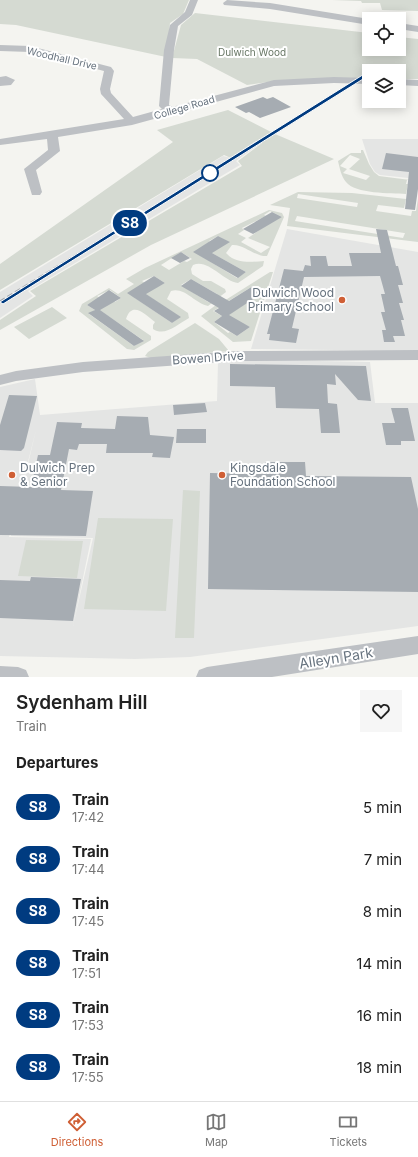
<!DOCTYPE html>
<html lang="en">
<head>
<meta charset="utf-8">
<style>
	body { margin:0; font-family:Inter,sans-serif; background:#f6f6f6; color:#222; height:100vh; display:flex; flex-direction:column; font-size:15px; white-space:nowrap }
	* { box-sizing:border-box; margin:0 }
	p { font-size:13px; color:#767676 }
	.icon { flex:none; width:22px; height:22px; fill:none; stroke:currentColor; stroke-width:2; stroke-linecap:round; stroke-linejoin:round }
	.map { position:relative; height:677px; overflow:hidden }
	.drawer { display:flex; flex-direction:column; background:#fff; flex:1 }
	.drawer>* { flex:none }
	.badge { padding:0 8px; border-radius:13px; font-size:14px; line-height:26px }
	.controls { position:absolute; left:362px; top:12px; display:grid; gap:8px }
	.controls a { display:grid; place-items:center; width:44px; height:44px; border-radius:0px; background:#fff; box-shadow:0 2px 10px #0003; font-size:20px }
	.map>.badge { position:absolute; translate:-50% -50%; box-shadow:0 0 0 2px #fff }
	h2 { padding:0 16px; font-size:15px; line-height:36px }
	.round { display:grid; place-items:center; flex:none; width:42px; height:42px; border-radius:0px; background:#f6f6f6 }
	.head { display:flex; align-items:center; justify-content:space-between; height:68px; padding:0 16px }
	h1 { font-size:19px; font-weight:600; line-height:30px }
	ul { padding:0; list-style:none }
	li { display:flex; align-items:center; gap:12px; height:52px; padding:0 16px }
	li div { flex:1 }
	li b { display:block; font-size:15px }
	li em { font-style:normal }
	li .badge { min-width:44px; font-weight:700; text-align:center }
	.menu { display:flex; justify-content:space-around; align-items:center; height:56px; border-top:1px solid #e0e0e0; background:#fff; font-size:11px; color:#767676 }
	.menu a { display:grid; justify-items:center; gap:2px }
	.menu .on { color:#cf5f35 }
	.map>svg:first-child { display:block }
	.built { fill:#e4e5e4; fill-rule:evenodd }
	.green { fill:#d5dad2; fill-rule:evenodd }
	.building { fill:#a6acb2 }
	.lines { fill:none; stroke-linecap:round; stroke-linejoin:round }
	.minor { fill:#bdc0c4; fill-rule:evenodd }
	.rail-far1 { stroke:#a1a5aa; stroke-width:2.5; stroke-dasharray:5 2.5; stroke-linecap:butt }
	.rail { stroke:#a1a5aa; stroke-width:3; stroke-dasharray:6 3; stroke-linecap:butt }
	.line { fill:#003b80; stroke:#fff }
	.stop-dot { fill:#fff; stroke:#003b80; stroke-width:2 }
	.poi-dot { fill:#cf5f35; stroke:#fff; stroke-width:1.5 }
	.labels { text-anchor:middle; stroke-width:4; stroke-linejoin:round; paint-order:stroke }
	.far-park-label { font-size:10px; fill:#677664; stroke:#fff }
	.far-street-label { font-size:10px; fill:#66727e; stroke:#fff }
	.poi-label { font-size:12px; fill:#66727e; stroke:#fff; text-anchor:start }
	.street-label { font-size:12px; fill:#66727e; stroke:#fff }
	.near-street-label { font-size:14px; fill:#66727e; stroke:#fff }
</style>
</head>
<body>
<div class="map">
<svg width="418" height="677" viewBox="0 0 418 677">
	<rect width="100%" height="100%" fill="#f4f4f0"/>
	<path class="built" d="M362,139H418V179L380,175L375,172L370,164Z
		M257,141L261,143L236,161L240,165L28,291L33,296L0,318V292L223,156L231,158Z
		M287,229L418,252V351L251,349Z
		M267,360L370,362L375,403H418V626L190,657L135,659L0,656V387L35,379L40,415L217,401L218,362ZM36,430L11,536L93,538L73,626L91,539L9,537Z"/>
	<path class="green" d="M0,0H189L183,14L170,23L166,57L16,25L0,24Z
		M332,0H418V11L382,10L380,3H362L361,1Z
		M195,13L369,33V49H399V37L418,39V79H399V71H369V79L282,80L247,85L197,59L172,58L181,25Z
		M228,110L275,134L334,159L151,245L0,330V320L36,296L30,291L242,166L238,161L262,143L256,141L231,158L224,155L0,290V264L173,142L157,130Z
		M361,150H363L369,164L374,172L379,176L418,181L407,180L406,184H408L406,194C391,193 355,194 346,182C341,176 340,169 338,161L351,153H361ZM350,155L360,159L349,169L370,176L366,180L343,173L347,169L340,166Z
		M298,192L352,193L406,199L404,208L378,205L376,211L411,216L412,211H416L418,199V242L287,226L290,208L270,205ZM298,194L358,203L357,207L297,198ZM297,216L404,233H405L403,238L295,221Z
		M269,210L282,213L284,217L267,256C254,257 245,244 232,245L226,253C236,264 250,262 264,261L263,266L238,283C223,281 208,258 193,265L191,269L192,274L203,281H211L225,289L226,292L218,298L217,294L191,279L181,285L208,302L212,303L208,306C194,303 185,287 171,291L167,299L188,313L189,318C178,324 165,337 153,329V325L155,322C146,315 132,300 126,319L151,336V340L134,350L127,349L79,311L82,304L109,288L118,294L134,284L126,279L145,268ZM270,211L282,217L277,218L248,238L270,247L261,253L241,242L246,238L238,234L244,230L242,228L266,216L264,215ZM218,236L229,242L210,252L246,272L237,278L201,256L210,242L209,241ZM181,252L192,259L187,262L184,261L169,270L161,265ZM154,276L165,283L144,293L180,317L172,323L135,298L145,283L142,281ZM110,290L121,298L115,302L113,300L98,309L143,340L134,346L89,314L95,310L87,305L100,298L97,296Z
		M270,272H273L251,341L233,342L201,316L216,305L220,307L213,311L222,316L214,322L228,333L230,332L237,336L250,327L226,316L266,291L258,286H253L227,302L224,301Z
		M52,307L67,318L29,339L14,327Z
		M195,323L219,339L229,351L151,358L145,356L148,352Z
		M183,490L200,491L194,638H175Z
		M98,518L173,519L166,611L84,609Z
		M26,540L83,541L77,578L18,576Z"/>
	<path class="building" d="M263,97L267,99L273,97L291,107L260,118L249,112L246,113L235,107Z
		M386,153L418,157V189L415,210L405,209L409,172L382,169Z
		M272,212L282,217L253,234L243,229Z
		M376,229L387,230L396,266H398L403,285H398L403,303H399L404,320H401L405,336H393L395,342H384L382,330H386L381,312H385L381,294H385L380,276L304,277L292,328L299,329L296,343L269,340L270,334H267L284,269L303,271L305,265L311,266L310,256H326L328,266H352L349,253H381Z
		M218,236L230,242L212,253L246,272L238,278L193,252Z
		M181,252L190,258L180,263L171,258Z
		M154,276L165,283L146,294L181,317L172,323L127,293Z
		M191,279L229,301L253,286L264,292L229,315L250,327L237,336L214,322L222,316L214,311L219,308L181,286Z
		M109,290L121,298L100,310L144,341L134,346L88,313L95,310L87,305Z
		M230,364L366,366L371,401L358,400L335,374L336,385L327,384L328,403L337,404L340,433H321L319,409L276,408L275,387L230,386Z
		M9,395L37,396L24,448L21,451L0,450V425Z
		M205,403L207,412L174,415L173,405Z
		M391,408H408L415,441H401V445H386L382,423H395Z
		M117,416L148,417L150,435L174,437L170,458L152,457L153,453H106L107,444H79L77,450L69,449L61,490L93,491L86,536L0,535V486L31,487L38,455H50L57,422L82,423L81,428L115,429Z
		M177,429H206V443H176Z
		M265,462H305L306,476L411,477L418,509V592L208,589L210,473L265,474Z
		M31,577L81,579L73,621L0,618V580L30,581Z"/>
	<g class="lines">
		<path class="minor" d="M190,0H198L192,15L178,26L174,50L169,105L172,107L274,80L334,77L369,78V84L334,83L274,86L132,125L58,137L60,151L36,170L42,192L40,195H32L24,169L48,150L47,139L0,145V139L124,119L101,94L100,89L104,71L30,52L0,51V45L30,46L111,67L114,71L110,89L111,93L133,117L162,109L159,106L164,50L170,25L185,12Z
			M227,0L270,3L369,19V25L270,9L224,5L223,3Z
			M399,23L418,26V32L399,29Z
			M6,76L15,80L11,85L0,86V77Z
			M399,79L418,80V86L399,85Z
			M418,350V360L237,361L83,372L16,381L0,385V375L16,371L83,362L237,351Z
			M418,636V654L272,677H196L199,670L207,667Z
			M0,666L18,667L26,670L29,677H0Z"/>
		<path class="rail-far1" d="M67,261L259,142"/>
		<path class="rail" d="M0,302L69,260"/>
	</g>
	<path class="line" d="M369,71L371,74L3,304L0,302Z"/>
	<circle class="stop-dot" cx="210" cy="173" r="8"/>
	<g class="poi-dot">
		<circle cx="342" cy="300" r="4"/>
		<circle cx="12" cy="475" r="4"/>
		<circle cx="222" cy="475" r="4"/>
	</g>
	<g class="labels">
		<g class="far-park-label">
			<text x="252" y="56">Dulwich Wood</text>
		</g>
		<g class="far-street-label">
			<text transform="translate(62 58) rotate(13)" y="4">Woodhall Drive</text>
			<text transform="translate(184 107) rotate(-16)" y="4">College Road</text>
		</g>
		<g class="poi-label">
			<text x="334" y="297" text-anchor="end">Dulwich Wood<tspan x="334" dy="14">Primary School</tspan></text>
			<text x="20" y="472">Dulwich Prep<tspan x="20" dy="14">&amp; Senior</tspan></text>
			<text x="230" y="472">Kingsdale<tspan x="230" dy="14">Foundation School</tspan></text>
		</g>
		<g class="street-label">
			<text transform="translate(208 358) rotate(-4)" y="4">Bowen Drive</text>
		</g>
		<g class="near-street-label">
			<text transform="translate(336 658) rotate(-9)" y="5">Alleyn Park</text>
		</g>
	</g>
</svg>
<div class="controls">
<a><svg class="icon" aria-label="locate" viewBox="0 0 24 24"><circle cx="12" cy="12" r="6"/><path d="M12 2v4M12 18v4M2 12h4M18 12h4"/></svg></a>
<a><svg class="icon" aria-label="layers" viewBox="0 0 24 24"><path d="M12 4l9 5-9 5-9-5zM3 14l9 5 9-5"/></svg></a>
</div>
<b class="badge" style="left:130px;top:223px;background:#003b80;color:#fff">S8</b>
</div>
<section class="drawer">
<div class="head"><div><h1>Sydenham Hill</h1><p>Train</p></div><a class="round"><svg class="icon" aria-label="heart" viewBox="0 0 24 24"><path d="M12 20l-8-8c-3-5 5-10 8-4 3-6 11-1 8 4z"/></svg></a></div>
<h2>Departures</h2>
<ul>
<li><span class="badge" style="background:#003b80;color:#fff">S8</span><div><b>Train</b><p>17:42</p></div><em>5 min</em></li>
<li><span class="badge" style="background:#003b80;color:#fff">S8</span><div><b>Train</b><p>17:44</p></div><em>7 min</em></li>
<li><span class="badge" style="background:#003b80;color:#fff">S8</span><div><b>Train</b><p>17:45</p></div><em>8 min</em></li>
<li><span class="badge" style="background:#003b80;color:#fff">S8</span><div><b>Train</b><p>17:51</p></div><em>14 min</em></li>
<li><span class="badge" style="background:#003b80;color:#fff">S8</span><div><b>Train</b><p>17:53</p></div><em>16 min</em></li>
<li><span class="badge" style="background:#003b80;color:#fff">S8</span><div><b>Train</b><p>17:55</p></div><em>18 min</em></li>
</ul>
</section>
<nav class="menu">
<a class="on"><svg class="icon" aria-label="directions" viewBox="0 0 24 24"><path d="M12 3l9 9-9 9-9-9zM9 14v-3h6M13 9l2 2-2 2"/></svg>Directions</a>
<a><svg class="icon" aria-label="map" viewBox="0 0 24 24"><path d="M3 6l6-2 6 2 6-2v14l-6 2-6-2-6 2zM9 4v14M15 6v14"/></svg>Map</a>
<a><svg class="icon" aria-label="tickets" viewBox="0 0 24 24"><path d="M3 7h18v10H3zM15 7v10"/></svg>Tickets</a>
</nav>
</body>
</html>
